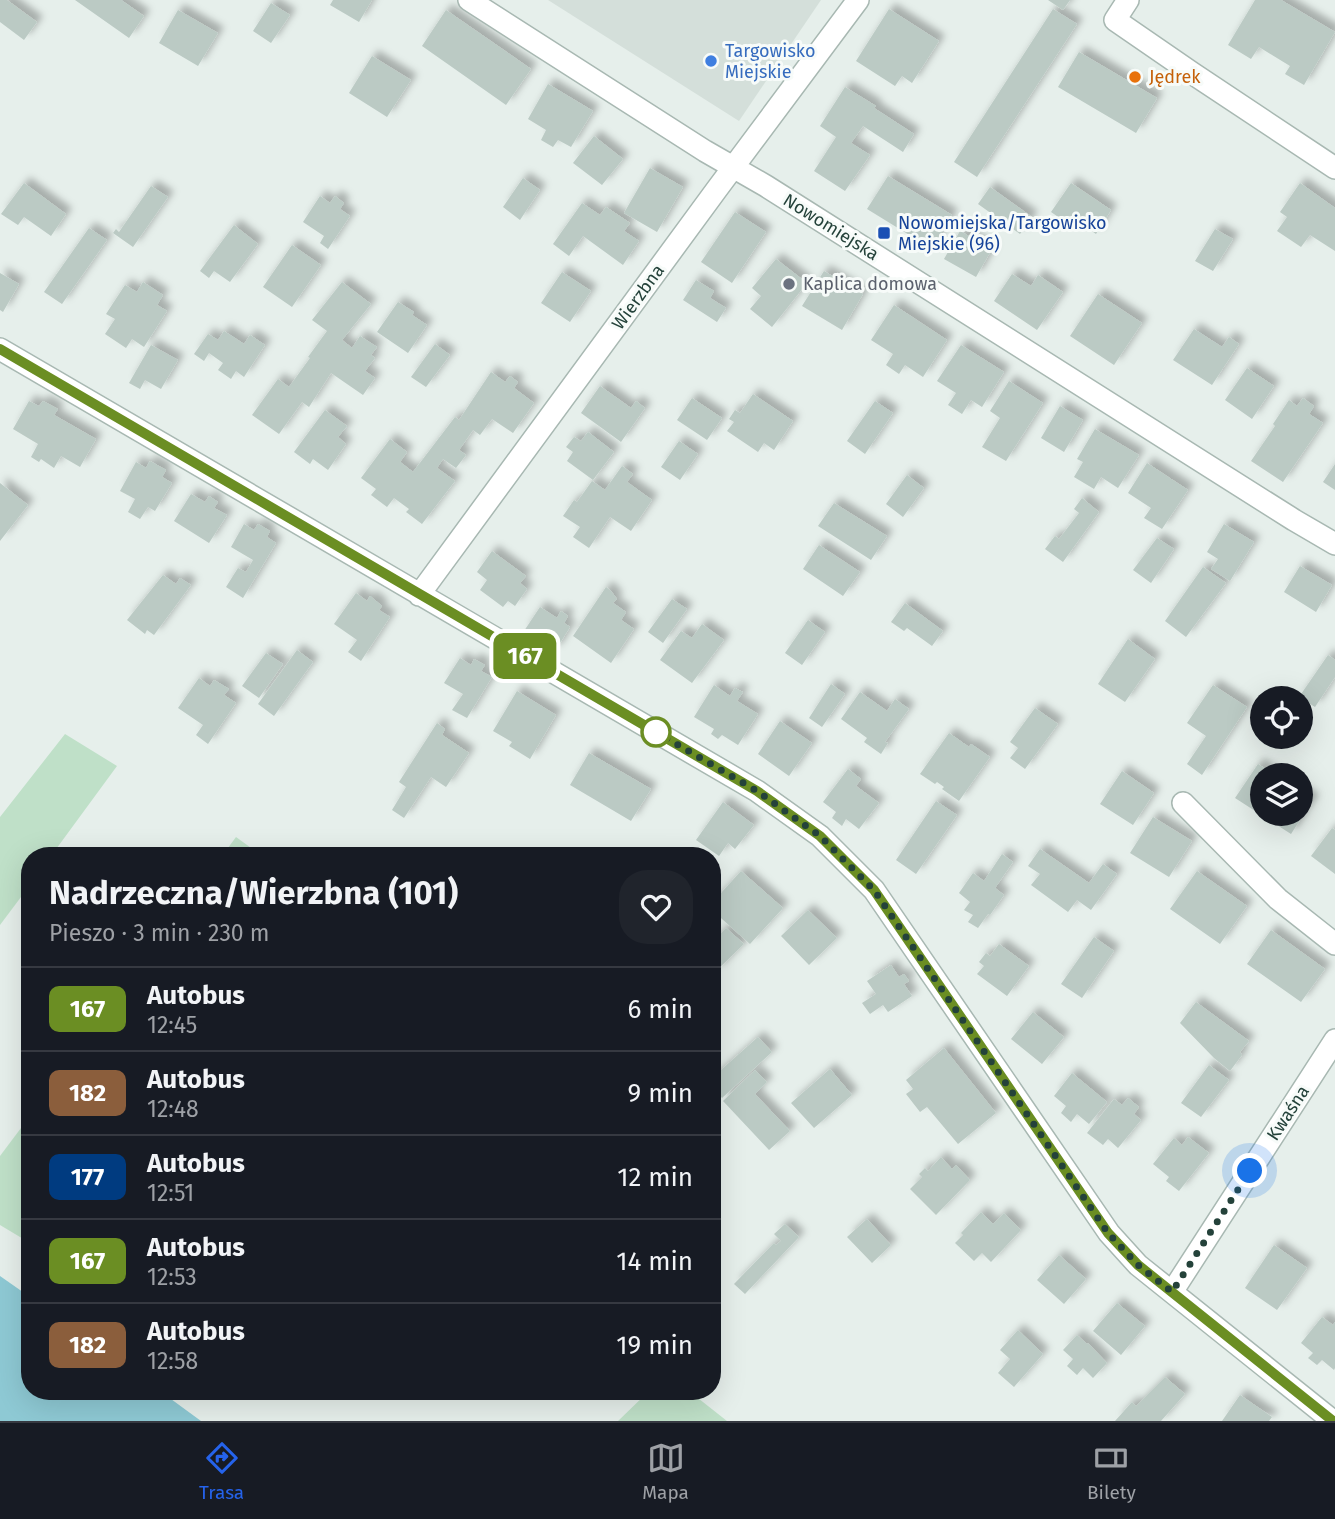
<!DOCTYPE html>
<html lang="pl">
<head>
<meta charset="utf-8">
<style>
	body { margin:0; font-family:"Fira Sans",sans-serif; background:#20242c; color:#f1f3f6; height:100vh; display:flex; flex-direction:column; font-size:26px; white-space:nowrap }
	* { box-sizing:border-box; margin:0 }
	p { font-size:23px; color:#9ea1a6 }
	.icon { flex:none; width:38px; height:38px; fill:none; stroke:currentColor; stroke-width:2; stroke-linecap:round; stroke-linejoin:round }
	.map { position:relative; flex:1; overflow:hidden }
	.panel { position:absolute; left:21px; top:847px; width:700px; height:553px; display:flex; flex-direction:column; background:#171b24; border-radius:28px; box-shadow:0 7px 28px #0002 }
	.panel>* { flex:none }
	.badge { padding:0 14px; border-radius:10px; font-size:24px; line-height:46px }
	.controls { position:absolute; left:1250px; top:686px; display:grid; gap:14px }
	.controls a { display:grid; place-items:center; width:63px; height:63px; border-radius:50%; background:#171b24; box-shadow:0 7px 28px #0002; font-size:35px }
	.you { position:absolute; width:35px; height:35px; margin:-18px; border:5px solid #fff; border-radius:50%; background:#1a73e8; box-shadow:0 0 0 10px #1a73e833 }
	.map>.badge { position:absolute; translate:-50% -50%; box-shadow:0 0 0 4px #fff }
	.round { display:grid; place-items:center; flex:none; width:74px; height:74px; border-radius:28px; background:#20242c }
	.overview { display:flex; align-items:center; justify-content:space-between; height:119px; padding:0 28px }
	h1 { font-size:33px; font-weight:700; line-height:52px }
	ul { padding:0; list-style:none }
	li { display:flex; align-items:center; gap:21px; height:84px; padding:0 28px; border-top:2px solid #363941 }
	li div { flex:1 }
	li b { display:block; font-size:26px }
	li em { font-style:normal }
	li .badge { min-width:77px; font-weight:700; text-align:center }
	.tabs { display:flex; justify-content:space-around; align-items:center; height:98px; border-top:2px solid #363941; background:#171b24; font-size:19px; color:#9ea1a6 }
	.tabs a { display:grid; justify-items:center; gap:4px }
	.tabs .on { color:#2563eb }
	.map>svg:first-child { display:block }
	.built { fill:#d4dfda }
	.green { fill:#bfe0c8 }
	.water { fill:#8ec9d4 }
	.building { fill:#bbcac4; filter:url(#shadow) }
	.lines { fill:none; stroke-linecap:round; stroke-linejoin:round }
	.minor-casing { stroke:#a8b8b2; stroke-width:24 }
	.minor { stroke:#fff; stroke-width:21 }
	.line-casing { stroke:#fff; stroke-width:16 }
	.line { stroke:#6b8e23; stroke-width:10 }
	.walk { stroke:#24423a; stroke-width:7; stroke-dasharray:0 12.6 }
	.shop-dot { fill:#3f7fe0; stroke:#f7fbf9; stroke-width:2.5 }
	.food-dot { fill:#e8710a; stroke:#f7fbf9; stroke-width:2.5 }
	.transit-dot { fill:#1a4fb4; stroke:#f7fbf9; stroke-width:2.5 }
	.worship-dot { fill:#6b7280; stroke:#f7fbf9; stroke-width:2.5 }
	.stop-dot { fill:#fff; stroke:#6b8e23; stroke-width:3.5 }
	.labels { text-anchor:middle; stroke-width:6; stroke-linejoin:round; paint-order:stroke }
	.shop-label { font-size:18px; fill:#366cbe; stroke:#f7fbf9; text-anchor:start }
	.food-label { font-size:18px; fill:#c56008; stroke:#f7fbf9; text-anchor:start }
	.transit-label { font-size:18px; fill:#164399; stroke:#f7fbf9; text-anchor:start }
	.street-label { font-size:18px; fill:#24423a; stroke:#f7fbf9 }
	.worship-label { font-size:18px; fill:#5b616d; stroke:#f7fbf9; text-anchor:start }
</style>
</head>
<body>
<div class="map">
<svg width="1335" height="1421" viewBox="0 0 1335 1421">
	<defs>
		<filter id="shadow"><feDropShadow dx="6" dy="-6" stdDeviation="3.5" flood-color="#0004"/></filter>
	</defs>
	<rect width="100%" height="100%" fill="#e6efeb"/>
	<path class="built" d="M548,0H821L739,121Z"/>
	<path class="green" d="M65,734L117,766L51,856H30V885L0,925V817Z
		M236,837L262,856H222Z
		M30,1116V1243L0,1225V1156Z
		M649,1391H689L727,1421H618Z"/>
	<path class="water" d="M0,1276L30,1297V1391H160L201,1421H0Z"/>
	<path class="building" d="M0,0H7L37,22L24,40L0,22Z
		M75,0H121L144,16L129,38Z
		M333,0H372L359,22L330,5Z
		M1048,0H1070L1063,10Z
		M1255,0H1281L1335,32L1304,85L1285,74L1290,66L1259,47L1251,59L1228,45Z
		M271,3L290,15L271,43L253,31Z
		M889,9L939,41L912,83L902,76L895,86L856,61Z
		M1053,9L1077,24L977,177L954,162Z
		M178,10L218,33L198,66L159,43Z
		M446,10L531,69L506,105L422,46Z
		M1079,52L1157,98L1136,133L1058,87Z
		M372,56L411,80L387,117L349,93Z
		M548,84L593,111L571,147L558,140L553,147L541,140L546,130L528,119Z
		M845,87L876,106L874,108L914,134L903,152L863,126L851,143L870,155L845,191L814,171L836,137L820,126Z
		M594,136L623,159L602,185L573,163Z
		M650,168L683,187L657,232L624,213Z
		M888,176L952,215L932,249L867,209Z
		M523,178L540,190L520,220L503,207Z
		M24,183L66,214L51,236L24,217L18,225L1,214Z
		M1071,183L1111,210L1096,234L1074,219L1070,225L1051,212Z
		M1300,183L1335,208V251L1310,235L1301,247L1277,231L1287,217L1280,212Z
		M151,186L168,197L133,247L113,233L116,229L119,232Z
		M990,187L1032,217L1020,234L978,204Z
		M320,196L330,203L335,196L344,203L340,209L350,216L328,249L320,243L324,236L303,222Z
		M582,203L600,215L606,207L630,223L624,231L639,241L623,265L583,236L569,256L553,244Z
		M735,212L766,232L732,283L701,262Z
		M234,225L258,244L230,282L214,271L209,278L200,271Z
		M89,228L107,240L62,304L44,292Z
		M1215,229L1233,239L1213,271L1195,261Z
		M960,231L992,249L976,277L944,259Z
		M292,245L321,265L292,307L263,287Z
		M776,259L807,283L772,327L750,309L761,296L752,288Z
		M824,271L863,294L842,330L802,306Z
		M562,272L591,291L570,322L541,303Z
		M0,273L19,284L3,312L0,310Z
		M1012,274L1031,286L1038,275L1063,292L1037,330L994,301Z
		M696,280L714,291L710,298L726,308L717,322L683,300Z
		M143,282L163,295L157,305L167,311L144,347L132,339L126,348L105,334L115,319L106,314L125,285L137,292Z
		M342,282L371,304L342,340L352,348L360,336L377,347L371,355L375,358L365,371L375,378L363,395L331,373L309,407L302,402L279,434L252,415L278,379L289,387L310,358L308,357L327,331L312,320Z
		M1098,294L1142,323L1114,365L1070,336Z
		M398,302L414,312L412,315L427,325L408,353L377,332Z
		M894,305L947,340L923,377L905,365L899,374L886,365L893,354L871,340Z
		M1194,329L1222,347L1229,337L1239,344L1212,385L1173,360Z
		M224,331L244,344L250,335L265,345L244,377L236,371L231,379L218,370L223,363L209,353L204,361L194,354L208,334L218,340Z
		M435,344L450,355L426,387L411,377Z
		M151,345L178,360L161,389L145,380L140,389L129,383Z
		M961,345L1004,372L982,407L971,400L962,414L948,405L956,393L937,381Z
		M1247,368L1274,386L1252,419L1225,400Z
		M491,372L505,382L510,376L518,382L514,388L534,403L513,433L492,419L480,435L473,430L459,450L466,455L456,468L443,459L437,468L455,481L422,524L406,512L409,509L394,498L387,507L371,495L376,489L361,478L390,439L407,452L400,462L413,472L455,417L459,420Z
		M1009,381L1043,403L1006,461L982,447L1000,418L990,411Z
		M600,386L631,408L636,401L645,408L621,442L581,413Z
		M753,394L793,421L774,450L764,443L758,452L727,431L734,422L729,419L735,410L740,413Z
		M692,398L722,418L707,440L677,420Z
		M1303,398L1314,406L1309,414L1323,423L1283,482L1251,461L1275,426L1273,424L1289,400L1297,406Z
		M29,401L39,406L43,401L58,409L54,415L96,439L80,467L61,456L54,468L41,459L39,462L31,457L38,444L13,429Z
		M875,401L893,413L865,454L847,441Z
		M1060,406L1083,420L1064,452L1041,438Z
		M325,410L347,426L338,437L346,444L328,470L313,459L310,464L294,452Z
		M1095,429L1139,455L1118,488L1101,477L1094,489L1074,477L1083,462L1077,459Z
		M588,432L614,452L593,480L567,461L573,452L566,447L574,437L581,441Z
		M679,441L698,454L680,480L661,467Z
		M150,461L166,470L162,477L172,483L155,511L148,507L140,519L128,512L135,499L120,491L136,462L146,468Z
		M1147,463L1188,490L1162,529L1144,518L1151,508L1128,493Z
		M1335,464V490L1323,482Z
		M622,466L633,474L627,482L652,500L631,531L610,517L589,548L573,537L580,527L563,516L574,500L577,502L592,481L605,490Z
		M907,475L924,488L903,517L886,504Z
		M0,483L28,505L0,541Z
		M191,494L205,502L209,496L218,502L214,508L227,515L209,543L174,521Z
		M1082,498L1099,512L1063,562L1045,549L1055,536L1059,539L1079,513L1074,509Z
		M834,503L887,536L871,560L818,526Z
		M244,524L254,530L258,524L270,531L267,537L276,543L243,598L226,587L238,568L246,572L253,560L231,547Z
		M1224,524L1254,542L1230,581L1211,569L1218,559L1207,552Z
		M1157,538L1174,549L1151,583L1133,570Z
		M819,545L860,572L843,596L803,569Z
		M492,551L526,576L520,583L527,589L515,606L508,601L503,607L480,590L487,580L477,572Z
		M1300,566L1332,585L1316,612L1284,592Z
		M1203,567L1226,583L1186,637L1165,621Z
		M163,575L176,584L180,578L191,585L154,635L147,630L145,634L127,620Z
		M606,587L611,591L617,599L613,603L626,612L621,620L634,629L611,663L573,636Z
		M356,593L367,601L370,596L382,606L379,610L390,617L361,661L348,652L357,640L334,624Z
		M672,599L687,609L663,643L648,632Z
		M905,603L943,631L932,646L907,628L904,631L891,622Z
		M540,607L557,618L561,611L568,616L564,623L570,627L555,651L524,631Z
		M808,620L825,632L802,665L785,653Z
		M702,624L724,640L692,683L660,660L681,631L692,638Z
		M1128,639L1155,659L1125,702L1098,684Z
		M297,650L313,662L274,716L258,704Z
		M266,653L283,664L259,698L242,686Z
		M1328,655L1335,660V677L1315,707L1299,697Z
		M460,658L471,665L474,659L485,665L481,671L492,677L467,718L452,710L463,694L444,683Z
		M199,678L210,686L214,680L229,689L224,695L236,703L208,744L196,735L203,725L178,708Z
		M831,684L845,694L822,727L809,718Z
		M714,685L730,696L735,688L743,692L737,701L758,714L738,745L722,735L718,739L711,734L714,729L694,717Z
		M1213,685L1247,707L1202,775L1187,764L1206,736L1187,723Z
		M517,691L556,715L530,759L509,746L512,742L493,731Z
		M860,692L887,711L895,699L909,709L885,742L888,743L881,754L864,742L867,738L841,719Z
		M1035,708L1058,724L1025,769L1010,758L1018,748L1010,742Z
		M780,721L812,743L789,776L758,754Z
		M437,723L445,729L442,735L469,753L446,787L431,777L404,818L392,810L406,787L399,782Z
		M949,733L969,747L971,744L990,757L959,801L942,789L944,787L937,782L935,784L920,774Z
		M589,753L651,789L631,821L570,785Z
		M1258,764L1275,775H1262V814H1300V791L1313,800L1291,834L1235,798Z
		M848,769L861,779L856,786L879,803L859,829L846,819L842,826L832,818L836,812L823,802Z
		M1122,771L1154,793L1133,825L1100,804Z
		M936,801L957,815L916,874L896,860Z
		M723,802L754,825L735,849L728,843L719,856L696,840Z
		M1153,817L1192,841L1169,877L1130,853Z
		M1332,828L1335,830V874L1311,856Z
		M1040,849L1089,883L1103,864L1117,874L1091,910L1077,900L1068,912L1031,885L1040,874L1028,866Z
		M1002,854L1013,862L995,888L1004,895L990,915L988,914L978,928L968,922L973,915L964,910L970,902L959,893L973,873L984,881Z
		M741,871L783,908L750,944L712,910V903Z
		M1197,871L1247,906L1220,944L1170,909Z
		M808,910L837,938L809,965L781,936Z
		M726,928L744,944L716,971L712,967V942Z
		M1271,930L1325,969L1301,1002L1247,964Z
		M1094,937L1114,951L1082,998L1061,984Z
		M999,944L1029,966L1007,996L977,974L984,966L979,962L986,953L990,956Z
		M891,965L899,977L904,974L909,981L904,984L912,996L888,1012L883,1005L870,1014L862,1003L876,994L867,981Z
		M1196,1002L1249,1041L1240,1052L1242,1055L1230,1071L1214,1058L1180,1023Z
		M1033,1012L1064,1037L1042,1064L1011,1039Z
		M758,1037L772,1052L722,1098L712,1087V1078Z
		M944,1048L996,1113L958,1144L927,1107L920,1112L906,1094L913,1089L906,1080Z
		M1209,1065L1229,1080L1201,1117L1181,1103Z
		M830,1069L852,1095L814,1128L791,1103Z
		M755,1070L767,1082L755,1094L790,1131L769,1150L723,1101Z
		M1072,1073L1107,1102L1089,1124L1077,1114L1071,1122L1061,1113L1066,1106L1054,1096Z
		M1128,1098L1139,1107L1134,1114L1141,1120L1118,1148L1108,1139L1103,1145L1087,1133L1114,1099L1122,1105Z
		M1188,1137L1209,1153L1179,1191L1166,1181L1169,1177L1153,1164L1174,1138L1182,1145Z
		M941,1157L952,1169L956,1165L970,1180L936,1215L910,1189L922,1177L919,1174L925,1168L928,1171Z
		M981,1212L993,1224L1004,1213L1021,1230L991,1262L982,1253L974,1261L955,1243L963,1235L961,1233Z
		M867,1219L891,1245L872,1263L847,1237Z
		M785,1224L799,1237L745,1294L734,1284L774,1243L776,1245L781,1241L774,1234Z
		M1274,1245L1307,1268L1277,1310L1245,1288Z
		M1059,1255L1086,1279L1064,1304L1037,1280Z
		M1117,1303L1145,1326L1121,1355L1093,1331Z
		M1322,1317L1333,1325L1335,1322V1368L1334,1370L1322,1360L1317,1365L1308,1358L1313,1353L1301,1343Z
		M1018,1330L1043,1354L1014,1387L998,1373L1010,1359L1000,1350Z
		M1077,1335L1087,1344L1088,1343L1107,1363L1093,1378L1083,1368L1077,1375L1067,1366L1073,1359L1063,1350Z
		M1165,1377L1185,1394L1161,1421H1115L1132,1402L1136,1406Z
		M1240,1395L1272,1417L1269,1421H1222Z"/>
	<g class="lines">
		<g class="minor-casing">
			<path id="minor" d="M469,0L705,151L766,186L1294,520L1335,544
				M1128,0L1115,20L1192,73L1335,168
				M0,349L757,791L820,836L874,890L1109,1233L1138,1265L1333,1421
				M419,595L717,189L858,0
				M1183,803L1278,899L1335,944
				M1172,1292L1335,1040"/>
		</g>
		<use href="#minor" class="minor"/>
	</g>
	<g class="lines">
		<g class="line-casing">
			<path id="line" d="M0,349L757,791L820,836L874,890L1108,1233L1138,1265L1333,1421"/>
		</g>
		<use href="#line" class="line"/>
		<path class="walk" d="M656,732L757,791L820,836L874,890L1108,1233L1138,1265L1172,1292L1250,1171"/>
	</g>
	<circle class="shop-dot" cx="711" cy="61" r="7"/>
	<circle class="food-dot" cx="1135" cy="77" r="7"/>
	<rect class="transit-dot" x="877" y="226" width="14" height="14" rx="3.5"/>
	<circle class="worship-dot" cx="789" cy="284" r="7"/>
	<circle class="stop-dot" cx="656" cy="732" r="14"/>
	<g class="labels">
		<g class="shop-label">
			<text x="725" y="57">Targowisko<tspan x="725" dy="21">Miejskie</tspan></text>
		</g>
		<g class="food-label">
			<text x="1149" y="83">Jędrek</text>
		</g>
		<g class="transit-label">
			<text x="898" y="229">Nowomiejska/Targowisko<tspan x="898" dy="21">Miejskie (96)</tspan></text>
		</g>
		<g class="street-label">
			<text transform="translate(831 227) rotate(32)" y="6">Nowomiejska</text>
			<text transform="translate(638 297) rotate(-54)" y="6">Wierzbna</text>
			<text transform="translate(1288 1113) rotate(-57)" y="6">Kwaśna</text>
		</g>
		<g class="worship-label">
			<text x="803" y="290">Kaplica domowa</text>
		</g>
	</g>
</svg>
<div class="controls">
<a><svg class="icon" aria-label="locate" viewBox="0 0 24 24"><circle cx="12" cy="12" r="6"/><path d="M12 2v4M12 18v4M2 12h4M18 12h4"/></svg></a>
<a><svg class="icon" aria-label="layers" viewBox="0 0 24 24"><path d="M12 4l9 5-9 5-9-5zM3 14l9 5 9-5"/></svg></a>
</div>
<div class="you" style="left:1250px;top:1171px"></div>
<b class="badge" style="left:525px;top:656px;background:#6b8e23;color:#fff">167</b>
<section class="panel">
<div class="overview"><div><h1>Nadrzeczna/Wierzbna (101)</h1><p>Pieszo · 3 min · 230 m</p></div><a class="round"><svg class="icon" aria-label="heart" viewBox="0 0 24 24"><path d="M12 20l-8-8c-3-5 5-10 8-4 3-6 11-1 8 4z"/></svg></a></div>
<ul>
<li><span class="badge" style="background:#6b8e23;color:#fff">167</span><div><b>Autobus</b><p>12:45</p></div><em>6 min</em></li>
<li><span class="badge" style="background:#8b5e3c;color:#fff">182</span><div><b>Autobus</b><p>12:48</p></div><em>9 min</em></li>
<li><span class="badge" style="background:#003b80;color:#fff">177</span><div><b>Autobus</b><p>12:51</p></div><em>12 min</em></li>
<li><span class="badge" style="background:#6b8e23;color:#fff">167</span><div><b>Autobus</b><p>12:53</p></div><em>14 min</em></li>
<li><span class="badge" style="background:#8b5e3c;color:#fff">182</span><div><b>Autobus</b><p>12:58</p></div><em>19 min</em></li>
</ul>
</section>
</div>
<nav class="tabs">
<a class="on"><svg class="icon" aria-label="directions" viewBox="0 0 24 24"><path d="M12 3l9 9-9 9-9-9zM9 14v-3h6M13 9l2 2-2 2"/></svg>Trasa</a>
<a><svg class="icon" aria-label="map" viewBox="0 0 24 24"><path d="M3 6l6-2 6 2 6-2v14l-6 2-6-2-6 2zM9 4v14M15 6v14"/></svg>Mapa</a>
<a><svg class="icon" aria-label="tickets" viewBox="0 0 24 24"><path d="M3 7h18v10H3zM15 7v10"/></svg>Bilety</a>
</nav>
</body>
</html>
